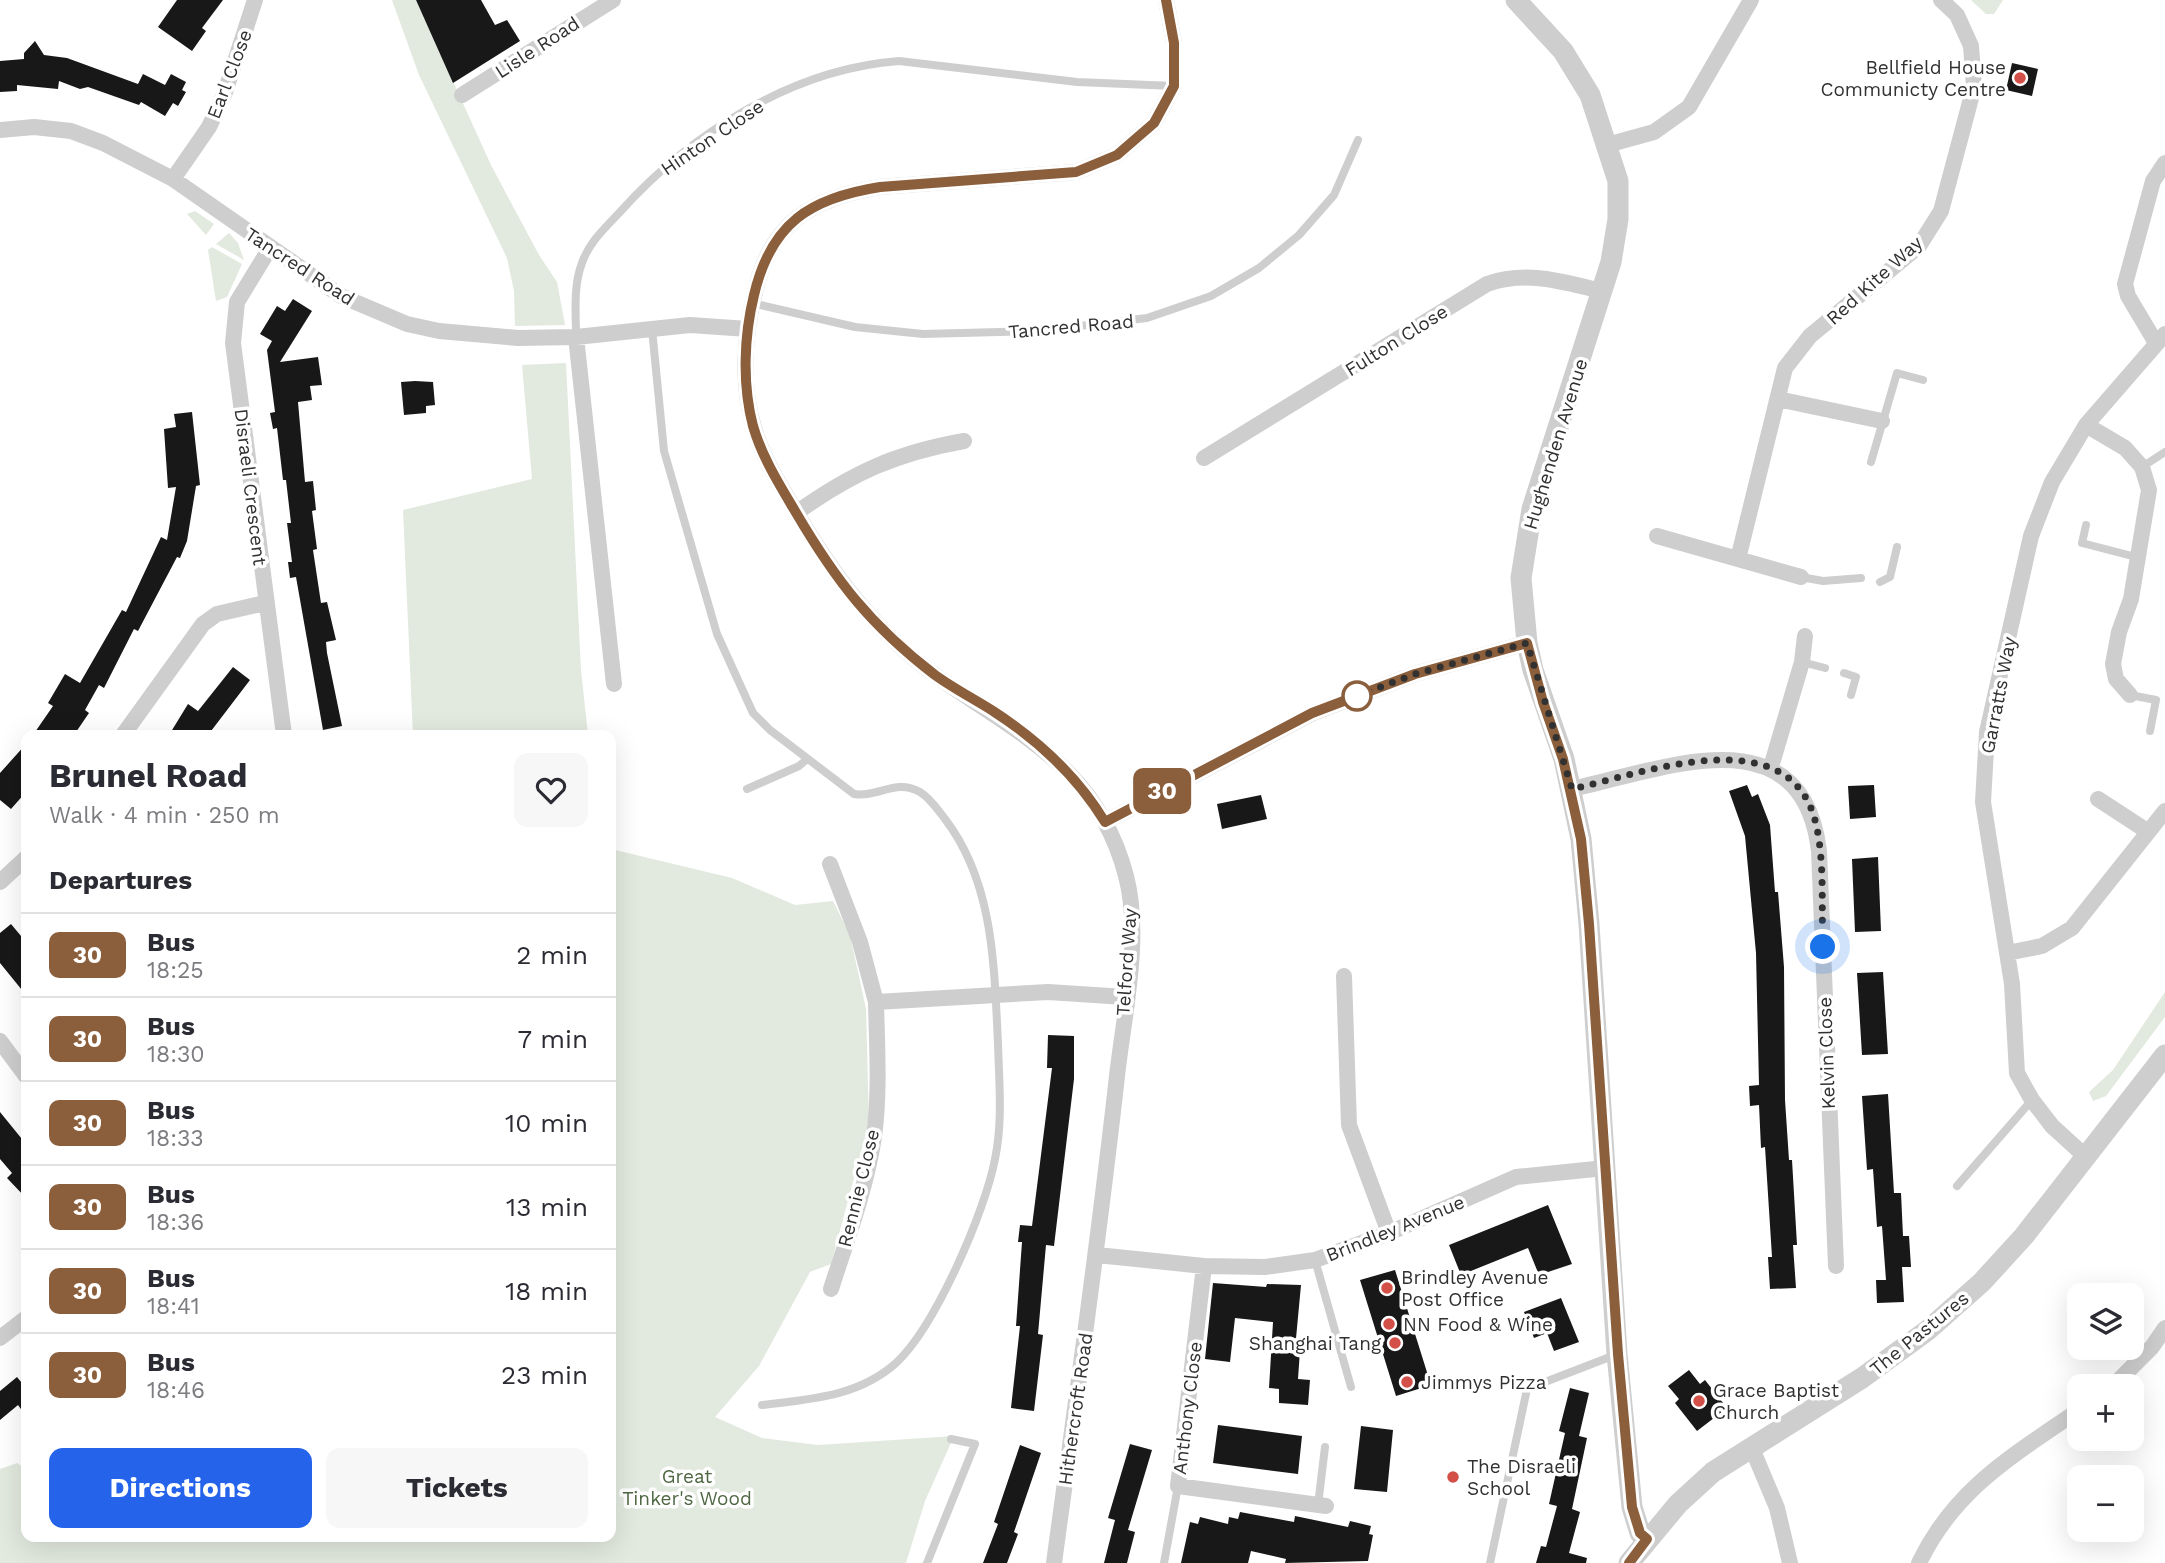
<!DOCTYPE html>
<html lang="en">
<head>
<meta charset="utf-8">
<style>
	body { margin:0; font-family:"Work Sans",sans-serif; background:#f7f7f7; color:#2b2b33; height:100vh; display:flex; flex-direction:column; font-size:26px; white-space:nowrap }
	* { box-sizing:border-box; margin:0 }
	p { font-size:23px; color:#7c7c81 }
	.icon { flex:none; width:38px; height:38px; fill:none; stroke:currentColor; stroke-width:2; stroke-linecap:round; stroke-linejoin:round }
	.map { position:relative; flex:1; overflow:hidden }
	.details { position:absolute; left:21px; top:730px; width:595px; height:812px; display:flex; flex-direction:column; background:#fff; border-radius:14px; box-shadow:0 7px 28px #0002 }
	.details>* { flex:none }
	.badge { padding:0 14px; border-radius:10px; font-size:24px; line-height:46px }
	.fabs { position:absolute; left:2067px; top:1283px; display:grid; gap:14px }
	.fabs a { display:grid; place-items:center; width:77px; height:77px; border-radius:14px; background:#fff; box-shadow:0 7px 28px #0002; font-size:35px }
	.you { position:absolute; width:35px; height:35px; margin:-18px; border:5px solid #fff; border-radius:50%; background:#1a73e8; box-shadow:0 0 0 10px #1a73e833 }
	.map>.badge { position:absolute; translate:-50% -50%; box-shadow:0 0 0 4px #fff }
	h2 { padding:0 28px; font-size:26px; line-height:63px }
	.round { display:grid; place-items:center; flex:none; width:74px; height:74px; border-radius:14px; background:#f7f7f7 }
	.overview { display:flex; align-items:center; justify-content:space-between; height:119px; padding:0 28px }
	h1 { font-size:33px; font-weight:700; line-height:52px }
	.primary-button { display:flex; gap:14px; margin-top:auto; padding:14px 28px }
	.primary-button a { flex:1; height:80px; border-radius:14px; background:#2563eb; color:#fff; font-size:28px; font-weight:700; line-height:80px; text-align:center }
	.primary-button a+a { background:#f7f7f7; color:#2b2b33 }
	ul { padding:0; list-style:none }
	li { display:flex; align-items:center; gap:21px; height:84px; padding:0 28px; border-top:2px solid #e1e1e2 }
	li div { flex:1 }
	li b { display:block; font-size:26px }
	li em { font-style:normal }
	li .badge { min-width:77px; font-weight:700; text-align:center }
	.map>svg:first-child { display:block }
	.green { fill:#e2e9de }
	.building { fill:#181818 }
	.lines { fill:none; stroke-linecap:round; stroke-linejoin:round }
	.service { stroke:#cecece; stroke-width:8 }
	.minor { stroke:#cecece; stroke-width:16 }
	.tertiary { stroke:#cecece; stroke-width:21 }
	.line-casing { stroke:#fff; stroke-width:16 }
	.line { stroke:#8b5e3c; stroke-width:10 }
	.walk { stroke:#313131; stroke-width:7; stroke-dasharray:0 12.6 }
	.poi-dot { fill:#d35048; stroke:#fff; stroke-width:2.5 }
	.stop-dot { fill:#fff; stroke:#8b5e3c; stroke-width:3.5 }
	.labels { text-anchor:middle; stroke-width:7; stroke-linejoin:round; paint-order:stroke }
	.street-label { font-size:19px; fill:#313131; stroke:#fff }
	.poi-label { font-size:19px; fill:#313131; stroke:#fff; text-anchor:start }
	.park-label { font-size:19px; fill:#4f6843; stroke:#fff }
</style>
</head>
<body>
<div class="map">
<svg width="2165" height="1563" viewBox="0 0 2165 1563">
	<rect width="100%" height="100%" fill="#fff"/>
	<path class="green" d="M392,0H416L491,165L539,255L557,282L565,325L515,326L514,291L507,258L419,75Z
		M1971,0H2003L1994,14H1986Z
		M195,211L214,224L206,235L187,214Z
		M229,233L238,243L244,260L216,244Z
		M212,247L242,264L227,297L216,301L208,250Z
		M566,363L581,670L588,735H413L403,510L532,479L522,365Z
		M611,849L732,878L795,905L833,901L850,935L866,1009L869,1122L831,1264L810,1272L759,1366L715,1417L762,1438L818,1445L954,1436L925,1501L906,1563H0V1469L17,1463L26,1469V1536H611Z
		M2165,992V1017L2106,1096L2093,1101L2089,1092L2113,1070Z"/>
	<path class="building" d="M177,0H223L202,28L206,31L192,51L158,27Z
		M416,0H481L495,25L507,20L520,41L453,83Z
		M35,41L44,55L67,58L138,84L143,74L165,85L171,74L186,82L182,90L186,92L178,106L173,103L165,116L141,102L139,105L88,87L80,89L59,81L58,89L17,85V91L0,92V61L24,59V53Z
		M2012,63L2038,69L2032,96L2006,90Z
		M293,299L312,311L280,362L318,357L322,385L310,386L312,400L298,402L305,482L313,481L316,510L312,511L317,549L313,550L321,603L327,602L336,640L326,642L327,653L342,726L323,730L296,577L290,578L288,562H292L287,523H291L286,480H283L277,428L273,429L270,413L275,412L267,350L272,341L260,334L277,306L285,311Z
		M415,381L433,382L435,405L426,406V413L404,415L401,382Z
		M192,412L200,485L196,486L187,541L180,558L177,557L138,631L134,629L104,688L99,685L85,710L89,713L74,735H33L53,706L48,703L65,674L80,683L122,610L126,612L161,537L167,540L176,487L168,488L164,429L176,427L174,414Z
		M233,667L250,680L208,735H169L188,704L198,711Z
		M26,744V792L11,809L0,800V773Z
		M1747,785L1752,797L1758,794L1770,825L1775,892H1778L1784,967L1785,1100L1789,1160H1792L1797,1245H1793L1796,1288L1770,1289L1768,1257H1772L1765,1147L1761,1148L1759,1105L1750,1106L1749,1086L1759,1085L1756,953L1745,836L1729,791Z
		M1874,785L1876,817L1850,819L1848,786Z
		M1261,795L1267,819L1222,829L1217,804Z
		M1878,857L1881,931L1855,932L1852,859Z
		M11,924L26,942V995L0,963V933Z
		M1883,972L1888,1054L1862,1055L1857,973Z
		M1048,1035L1074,1036V1079L1054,1246L1046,1245L1038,1334L1043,1335L1034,1411L1011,1408L1020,1326H1016L1022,1242H1018L1020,1225L1032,1226L1052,1068H1047Z
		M1888,1094L1894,1193H1901L1903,1236H1909L1911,1267H1902L1904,1302L1877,1303L1876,1280H1886L1882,1226L1877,1227L1873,1169L1867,1170L1862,1096Z
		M0,1112L26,1144V1198L7,1178L12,1173L0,1159Z
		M1548,1205L1572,1264L1539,1275L1528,1248L1461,1275L1449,1245Z
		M1395,1270L1431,1385L1396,1396L1360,1280Z
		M1213,1283L1266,1287L1267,1284L1301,1285L1295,1349L1300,1350L1298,1379L1310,1380L1308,1405L1279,1403V1389L1269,1388L1273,1322L1235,1318L1230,1362L1205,1359Z
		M1561,1298L1579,1342L1554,1351L1547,1333L1534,1338L1524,1312Z
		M1689,1370L1700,1384L1705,1380L1727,1408L1697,1431L1675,1403L1679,1399L1668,1386Z
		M17,1377L26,1388V1416L18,1405L0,1420V1391Z
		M1570,1388L1589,1393L1579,1436L1587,1438L1572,1509L1580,1512L1569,1553L1587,1558L1586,1563H1536L1541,1546L1546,1547L1557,1506L1549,1504L1565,1433L1559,1431Z
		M1218,1425L1302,1436L1298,1474L1213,1463Z
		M1361,1426L1393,1430L1387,1492L1354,1489Z
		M1130,1444L1152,1450L1128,1530L1135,1532L1127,1563H1104L1115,1520L1108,1518Z
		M1020,1445L1041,1453L1014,1532L1018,1534L1007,1563H983L998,1524L994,1522Z
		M1240,1512L1294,1522L1295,1516L1348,1527L1350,1521L1371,1526L1369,1534L1373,1535L1368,1561L1285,1563L1286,1559L1251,1551L1248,1563H1181L1190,1522L1198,1524L1200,1517L1228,1524L1229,1517L1238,1519Z"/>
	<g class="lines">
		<path class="service" d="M752,303L855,327L923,334L1037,331L1147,318L1211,296L1259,268L1299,235L1334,195L1358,140
			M652,329L664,451L717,634L753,713L770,730L854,794C878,798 896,778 920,792C930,798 938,810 945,819C994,883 994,966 998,1043C999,1082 1003,1121 995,1159C985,1212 935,1327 896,1363C858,1397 810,1399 762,1405
			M576,337C576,313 573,286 582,263C589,242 606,227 620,212C690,134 792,69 899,61L1077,82L1174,86
			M1871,462L1897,373L1923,380
			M2142,467L2165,452
			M2086,525L2082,543L2136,557
			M1801,577L1823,581L1861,578
			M1880,582L1890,577L1897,547
			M1802,662L1825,668
			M1844,673L1856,677L1851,695
			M2130,695L2156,700L2150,731
			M747,789L799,766L806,760
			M1957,1186L2032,1100
			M1315,1260L1351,1387
			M1318,1505L1325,1447
			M927,1563L975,1444L951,1439
			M1164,1563L1178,1486
			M1490,1563L1527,1389L1615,1355"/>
		<path class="minor" d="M462,95L613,0
			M0,130L34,127L71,131L103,143L173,179L341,296L407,324L439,331L518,338L576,337L690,325L748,329
			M1607,145L1654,132L1689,107L1751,0
			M173,179L209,127L224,95L255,0
			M270,248L237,302L233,343L284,735
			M576,337L614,684
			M2156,343L2128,296L2125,284L2153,181L2165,163
			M1778,399L1882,421
			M2086,425L2125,448L2142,467L2149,490L2131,599L2119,632L2113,664L2116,679L2130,695
			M1204,458L1487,284C1527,270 1562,282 1602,291
			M796,513C852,473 896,453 964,441
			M1657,536L1801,577
			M1738,559L1785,368L1810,336L1919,246L1941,211L1974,87L1971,46L1957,15L1941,0
			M123,735L203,624L217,614L265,603
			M1771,767L1802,662L1805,636
			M1572,789C1664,769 1802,711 1819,851L1836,1266
			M2098,799L2147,831
			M1105,822L1313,713L1415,674L1527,643
			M830,864L860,942L876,1002L1048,992L1125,997
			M0,882L26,858
			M2007,953L2042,946L2072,928L2165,811
			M1344,976L1349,1125L1389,1233
			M0,1041L26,1076
			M2086,1157L2052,1126L2032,1100L2017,1073L2012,984L1983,802L1987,732L2031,536L2052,482L2086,425L2165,334
			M1097,1255L1204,1266L1265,1267L1315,1260L1389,1233L1516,1177L1605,1168
			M1204,1266L1178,1486L1326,1506
			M831,1289C847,1239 866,1189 874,1137C880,1092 877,1047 876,1002
			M0,1338L26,1318
			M2113,1386L2152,1347L2165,1328
			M1751,1446L1777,1508L1790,1563
			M1054,1563C1076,1401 1099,1239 1117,1076C1124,1014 1142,936 1126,876C1098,768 1020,735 938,677C874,631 832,574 793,507C778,482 762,456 754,428C741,385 744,335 755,292C771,222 812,198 880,187L1076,172L1117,155L1154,123L1174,86V43L1166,0
			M1919,1563C1955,1488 2014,1455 2079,1410"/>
		<path class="tertiary" d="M1516,0L1563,51L1590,95L1618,181V219L1611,262L1532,509L1521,578L1527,643L1533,670L1564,759L1581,839L1589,924L1617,1354L1632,1507L1640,1533L1647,1539
			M1629,1563L1678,1504L1713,1472L1862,1378L1928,1330L1982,1282L2024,1236L2165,1055"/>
	</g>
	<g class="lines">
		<g class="line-casing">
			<path id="line" d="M1166,0L1174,43V86L1154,123L1117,155L1076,172L880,187C810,198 771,223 754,295C744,336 742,384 753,426C762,457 779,484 795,511C836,581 870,625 935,675C953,688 974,699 993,711C1038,740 1077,776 1105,822L1312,713L1415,674L1527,643L1543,702L1563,759L1581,839L1589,924L1618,1354L1632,1507L1640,1533L1647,1539L1629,1563"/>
		</g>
		<use href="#line" class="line"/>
		<path class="walk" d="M1357,696L1415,674L1527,643L1572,789C1642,774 1791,716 1816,824C1825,863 1821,908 1823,947"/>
	</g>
	<g class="poi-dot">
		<circle cx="2020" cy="78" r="7"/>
		<circle cx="1387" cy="1288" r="7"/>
		<circle cx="1389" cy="1324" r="7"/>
		<circle cx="1395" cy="1343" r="7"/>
		<circle cx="1407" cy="1382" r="7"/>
		<circle cx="1699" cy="1401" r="7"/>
		<circle cx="1453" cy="1477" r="7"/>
	</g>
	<circle class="stop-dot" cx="1357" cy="696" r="14"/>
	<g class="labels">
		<g class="street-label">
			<text transform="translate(537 47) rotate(-33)" y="7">Lisle Road</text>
			<text transform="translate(229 74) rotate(-69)" y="7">Earl Close</text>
			<text transform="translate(712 137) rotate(-34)" y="7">Hinton Close</text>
			<text transform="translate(300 266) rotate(33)" y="7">Tancred Road</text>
			<text transform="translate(1874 280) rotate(-42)" y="7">Red Kite Way</text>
			<text transform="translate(1071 326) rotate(-5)" y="7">Tancred Road</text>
			<text transform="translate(1396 340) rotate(-32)" y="7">Fulton Close</text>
			<text transform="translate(1555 444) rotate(-73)" y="7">Hughenden Avenue</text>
			<text transform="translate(251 487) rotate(83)" y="7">Disraeli Crescent</text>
			<text transform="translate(1998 695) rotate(-79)" y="7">Garratts Way</text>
			<text transform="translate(1126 962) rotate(-86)" y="7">Telford Way</text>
			<text transform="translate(1826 1053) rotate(-92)" y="7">Kelvin Close</text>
			<text transform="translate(858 1188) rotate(-76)" y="7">Rennie Close</text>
			<text transform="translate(1395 1228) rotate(-22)" y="7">Brindley Avenue</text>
			<text transform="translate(1919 1333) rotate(-39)" y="7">The Pastures</text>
			<text transform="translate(1187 1408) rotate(-83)" y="7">Anthony Close</text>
			<text transform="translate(1075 1409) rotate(-82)" y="7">Hithercroft Road</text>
		</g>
		<g class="poi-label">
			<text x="2006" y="74" text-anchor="end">Bellfield House<tspan x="2006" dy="22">Communicty Centre</tspan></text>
			<text x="1401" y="1284">Brindley Avenue<tspan x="1401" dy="22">Post Office</tspan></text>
			<text x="1403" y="1331">NN Food &amp; Wine</text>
			<text x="1381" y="1350" text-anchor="end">Shanghai Tang</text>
			<text x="1421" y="1389">Jimmys Pizza</text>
			<text x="1713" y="1397">Grace Baptist<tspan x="1713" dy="22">Church</tspan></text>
			<text x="1467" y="1473">The Disraeli<tspan x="1467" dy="22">School</tspan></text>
		</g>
		<g class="park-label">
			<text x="687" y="1483">Great<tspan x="687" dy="22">Tinker's Wood</tspan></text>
		</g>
	</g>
</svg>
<div class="fabs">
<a><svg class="icon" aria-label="layers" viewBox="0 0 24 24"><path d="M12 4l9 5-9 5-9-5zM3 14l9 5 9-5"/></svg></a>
<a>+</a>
<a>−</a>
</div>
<div class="you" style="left:1823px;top:947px"></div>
<b class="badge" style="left:1162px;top:791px;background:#8b5e3c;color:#fff">30</b>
<section class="details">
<div class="overview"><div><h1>Brunel Road</h1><p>Walk · 4 min · 250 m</p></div><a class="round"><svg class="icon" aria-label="heart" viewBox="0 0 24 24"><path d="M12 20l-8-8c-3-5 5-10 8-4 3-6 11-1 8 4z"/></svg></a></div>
<h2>Departures</h2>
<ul>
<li><span class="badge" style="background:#8b5e3c;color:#fff">30</span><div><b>Bus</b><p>18:25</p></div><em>2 min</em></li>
<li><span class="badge" style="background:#8b5e3c;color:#fff">30</span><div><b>Bus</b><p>18:30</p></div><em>7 min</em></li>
<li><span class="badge" style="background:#8b5e3c;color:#fff">30</span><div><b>Bus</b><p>18:33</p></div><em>10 min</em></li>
<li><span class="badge" style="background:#8b5e3c;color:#fff">30</span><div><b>Bus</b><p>18:36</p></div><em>13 min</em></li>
<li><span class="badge" style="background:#8b5e3c;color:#fff">30</span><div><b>Bus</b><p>18:41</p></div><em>18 min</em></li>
<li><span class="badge" style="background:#8b5e3c;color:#fff">30</span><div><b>Bus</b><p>18:46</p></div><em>23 min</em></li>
</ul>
<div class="primary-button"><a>Directions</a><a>Tickets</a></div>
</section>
</div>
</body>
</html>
